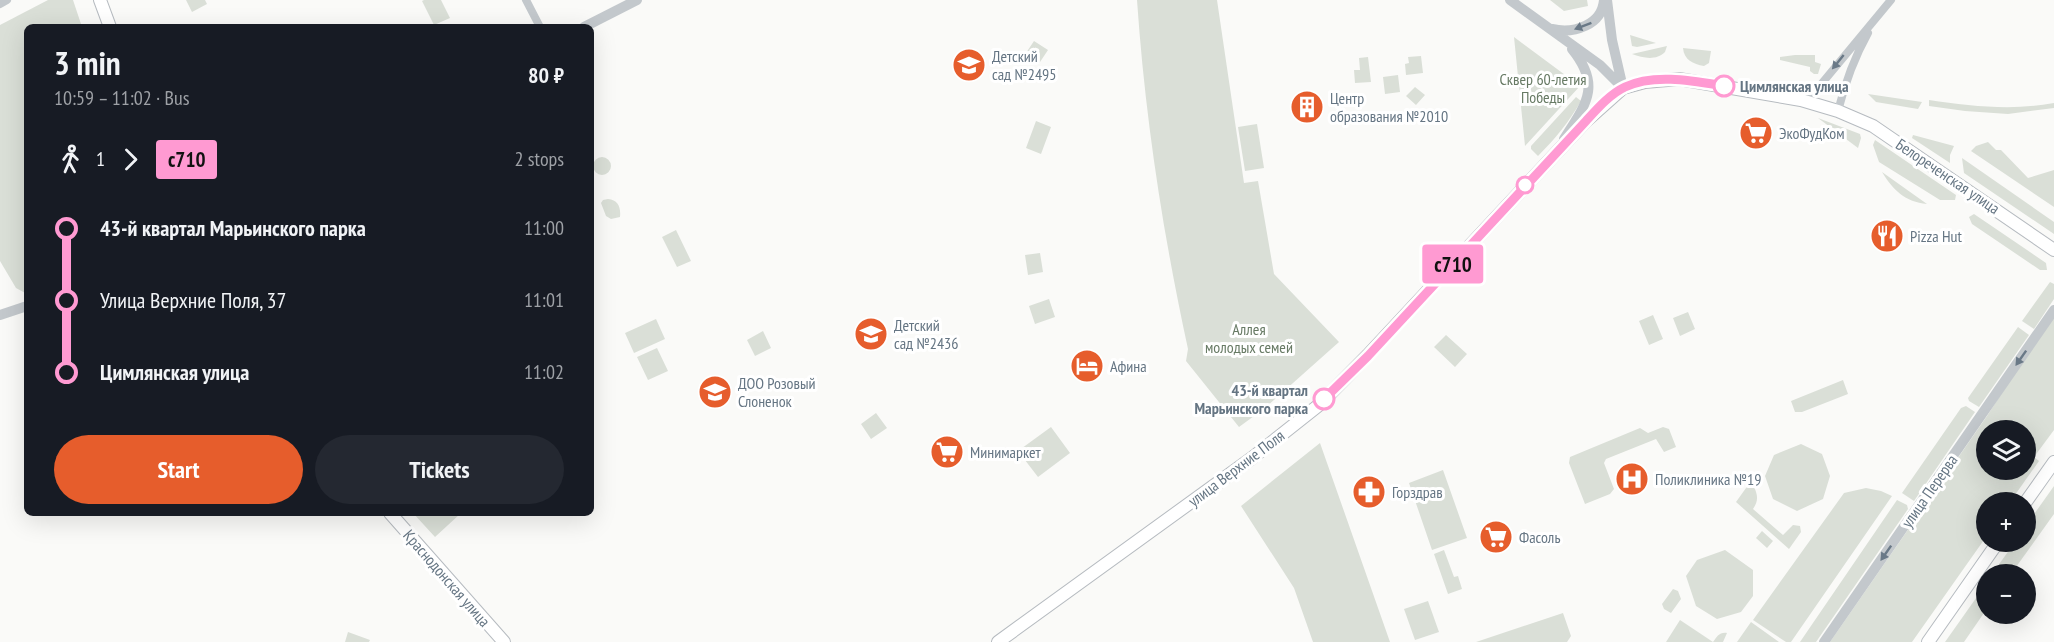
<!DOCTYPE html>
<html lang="en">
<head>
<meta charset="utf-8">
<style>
	body { margin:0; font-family:"PT Sans Narrow",sans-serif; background:#242831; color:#f1f3f6; height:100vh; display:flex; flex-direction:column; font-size:22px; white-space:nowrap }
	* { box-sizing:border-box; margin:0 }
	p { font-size:20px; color:#9ea1a6 }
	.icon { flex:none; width:33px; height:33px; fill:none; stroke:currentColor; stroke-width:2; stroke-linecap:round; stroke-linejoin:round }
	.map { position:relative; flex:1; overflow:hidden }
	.panel { position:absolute; left:24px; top:24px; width:570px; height:492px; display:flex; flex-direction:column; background:#171b24; border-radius:9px; box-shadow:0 6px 24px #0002 }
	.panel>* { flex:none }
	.badge { padding:0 12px; border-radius:4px; font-size:21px; line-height:39px }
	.buttons { position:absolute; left:1976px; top:420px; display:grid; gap:12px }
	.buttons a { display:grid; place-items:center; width:60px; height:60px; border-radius:50%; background:#171b24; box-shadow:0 6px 24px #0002; font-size:30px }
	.map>.badge { position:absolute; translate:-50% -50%; box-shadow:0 0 0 3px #fff }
	.legs { display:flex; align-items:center; gap:9px; height:66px; padding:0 30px; font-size:20px }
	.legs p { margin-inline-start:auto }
	.head { display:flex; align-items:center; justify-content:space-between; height:102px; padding:0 30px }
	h1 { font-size:33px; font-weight:700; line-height:45px }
	.button { display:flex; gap:12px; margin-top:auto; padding:12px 30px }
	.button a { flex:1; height:69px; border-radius:36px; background:#e65d2c; color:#fff; font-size:24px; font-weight:700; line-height:69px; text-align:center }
	.button a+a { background:#242831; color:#f1f3f6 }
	ul { padding:0 30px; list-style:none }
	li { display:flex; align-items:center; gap:21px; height:72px; font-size:22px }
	li i { display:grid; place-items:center; width:9px; height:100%; margin:0 8px; background:currentColor }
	li i::after { content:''; width:15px; height:15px; margin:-8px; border:4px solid; border-radius:50%; background:#171b24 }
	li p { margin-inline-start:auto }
	li:first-child i { background:linear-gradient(#0000 50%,currentColor 0) }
	li:last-child i { background:linear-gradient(currentColor 50%,#0000 0) }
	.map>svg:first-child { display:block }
	.green { fill:#dadfd7; fill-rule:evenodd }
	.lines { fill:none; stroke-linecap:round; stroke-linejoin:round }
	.secondary-casing { stroke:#b6bbc0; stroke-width:14 }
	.minor { stroke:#c3c8cc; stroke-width:8 }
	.tertiary { stroke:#c3c8cc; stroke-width:10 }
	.secondary { stroke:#fff; stroke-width:12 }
	.oneway { fill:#6a7987 }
	.line-1-casing { stroke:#fff; stroke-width:14 }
	.line-1 { stroke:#ff9ad2; stroke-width:9 }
	.stop-1-dot { fill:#fff; stroke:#ff9ad2; stroke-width:3 }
	.labels { text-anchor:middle; stroke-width:6; stroke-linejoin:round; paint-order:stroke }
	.poi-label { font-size:16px; fill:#657583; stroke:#fff; text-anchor:start }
	.park-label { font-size:16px; fill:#677a64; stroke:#fff }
	.stop-label { font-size:16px; font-weight:bold; fill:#657583; stroke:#fff; text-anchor:start }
	.street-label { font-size:16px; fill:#657583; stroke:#fff }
</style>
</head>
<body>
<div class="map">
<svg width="2054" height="642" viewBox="0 0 2054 642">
	<rect width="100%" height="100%" fill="#fafaf8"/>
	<path class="green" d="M48,0H73L82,27H27V294L16,288L0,261V25Z
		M186,0H205L207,4L192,12Z
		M424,0H441L450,18L434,25L422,1Z
		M1137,0H1217L1244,183L1258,181L1274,274L1339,342L1265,408L1239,427L1186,361L1188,349C1163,234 1145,117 1137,0Z
		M1550,0H1587L1588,6L1564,11Z
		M1630,35L1656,43L1637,47L1632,46Z
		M1514,37L1580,86L1525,146Z
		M1034,41L1048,50L1038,65L1024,56Z
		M1667,46L1665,52C1656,61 1643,58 1632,54Z
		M1683,48L1711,51L1709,63L1704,66C1693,64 1684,60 1683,48Z
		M1795,55H1815V62L1821,64L1818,74H1814L1810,71V67L1780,60V57Z
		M1421,56L1423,73L1406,75L1405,64L1409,63L1408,57Z
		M1368,57L1371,82L1355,83L1354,70H1360L1359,58Z
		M1398,75L1400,92L1385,94L1383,77Z
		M1415,87L1425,95L1416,105L1406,96Z
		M1868,94L1922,102L1918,109L1876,102Z
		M1576,97L1581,101C1569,122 1555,139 1538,156L1531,149V146Z
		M1929,100C1971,106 2011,111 2054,103V108L2008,114L1965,111L1929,106Z
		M1818,118L1860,134L1861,138L1858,148Z
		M1036,121L1051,127L1041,154L1026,148Z
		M1257,124L1264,168L1245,171L1238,127Z
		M1913,135L1954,146L1950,155V163L1912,138Z
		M1875,140L1956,195L1955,200H1940L1879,162L1873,145Z
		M1988,142L1996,150H2001L2028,178L2054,170V207L1971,151L1976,146Z
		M593 166a9 9 0 1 1 18 0a9 9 0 1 1-18 0Z
		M1962,158L2054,222V234L1964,173Z
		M1882,172L1927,204C1905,202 1893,190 1882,172Z
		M608,199C618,200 621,207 620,217L611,219L606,216L601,203L603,200Z
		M1974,214L2046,263L2047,270H2040L1972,224L1969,217Z
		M676,230L691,261L677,267L662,237Z
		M1040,253L1043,272L1028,275L1025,255Z
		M2050,282L2054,284V299L2034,329L2022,321Z
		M1049,299L1055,317L1035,324L1029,306Z
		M1688,312L1695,329L1680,336L1673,318Z
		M2054,312V430L2034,457L2039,461L2010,502H1986V537L1912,642H1830L1987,416ZM1986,430H2025V470H1986Z
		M1653,315L1663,339L1649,345L1639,321Z
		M656,319L665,339L634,353L625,333Z
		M2018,327L2029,335L1979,407L1969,401L1968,398Z
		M763,331L771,348L755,356L747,340Z
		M1446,335L1467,354L1455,367L1434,347Z
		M657,348L668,371L648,380L637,357Z
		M1843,380L1848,394L1802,412H1795L1791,401Z
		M1966,406L1975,412L1914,501L1902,493L1961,408Z
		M876,413L887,428L871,439L861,424Z
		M1051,427L1070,453L1038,477L1018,451Z
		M1663,427L1669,429L1676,447L1664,452L1656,439L1606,459L1604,463L1614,489L1610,494L1585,504L1569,463L1570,457L1640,428L1648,433Z
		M1320,443L1390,642H1313L1294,588L1241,506Z
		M1801,444L1822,454L1830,476L1823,499L1797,511L1773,499L1765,476L1774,455Z
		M1443,470L1467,538L1432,550L1409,483Z
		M1751,481C1757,492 1760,499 1753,509L1783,535L1793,525L1800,526L1801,532L1789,549L1736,502Z
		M2054,486V514L2011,574H1992L2015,542H2025V527Z
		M1866,488L1881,491L1892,496L1791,642H1786L1753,620L1844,493Z
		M1897,500L1907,505L1908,509L1816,642H1800Z
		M413,513H459L460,514L435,537Z
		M1762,531L1773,541L1767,548L1756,538Z
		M1444,550L1454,577L1458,576L1462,589L1448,594L1434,554Z
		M1725,550L1753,570V596L1741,612L1717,619L1696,606L1686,576L1697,560Z
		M1986,584V610L1964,642H1945Z
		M1673,589L1678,591L1681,599L1671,613L1664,609L1662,604Z
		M1428,601L1439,632L1415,640L1404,609Z
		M1563,613L1571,636L1567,642H1476Z
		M1680,620L1713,642C1717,637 1719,632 1727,633L1723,642H1666Z
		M1751,622L1779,642H1737Z
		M348,632L370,640L369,642H345Z"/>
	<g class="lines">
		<g class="secondary-casing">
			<path id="secondary" d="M100,0L110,27
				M2025,503L2054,462
				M390,513L504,642
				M998,642L1252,458L1319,405L1368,355L1586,121L1623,88L1645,82L1679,79L1801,100L1838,111L1873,126L2054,250
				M1928,642L1998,542"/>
		</g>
		<path class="minor" d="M526,0L540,27
			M0,4L7,0
			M1801,100L1818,88L1891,0
			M1838,111C1845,83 1854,58 1868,33"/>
		<path class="tertiary" d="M1510,0L1600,65L1623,88
			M1607,0L1612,40L1623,88
			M584,27L637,0
			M1552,29C1574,34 1602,25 1604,0
			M1564,139C1586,104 1602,86 1572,49
			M0,315L27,306
			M1824,642L2054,310"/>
		<use href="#secondary" class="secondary"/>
	</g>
	<defs><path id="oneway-solid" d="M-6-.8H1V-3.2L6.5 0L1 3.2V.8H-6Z" transform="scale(1.5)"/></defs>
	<g class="oneway">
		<use href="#oneway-solid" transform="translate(1583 26) rotate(159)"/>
		<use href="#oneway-solid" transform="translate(1838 62) rotate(129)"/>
		<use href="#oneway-solid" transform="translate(2021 358) rotate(125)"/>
		<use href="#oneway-solid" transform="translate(1886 553) rotate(125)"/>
	</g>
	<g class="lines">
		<g class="line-1-casing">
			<path id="line-1" d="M1324,399L1368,356L1586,121C1597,109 1610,94 1625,87C1654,73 1694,81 1724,86"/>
		</g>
		<use href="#line-1" class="line-1"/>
	</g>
	<defs>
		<g id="school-disc" transform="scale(1.725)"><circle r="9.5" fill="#e65d2c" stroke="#fff"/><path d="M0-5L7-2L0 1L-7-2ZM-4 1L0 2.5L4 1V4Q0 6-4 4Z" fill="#fff"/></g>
		<g id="building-disc" transform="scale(1.725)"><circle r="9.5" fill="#e65d2c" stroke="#fff"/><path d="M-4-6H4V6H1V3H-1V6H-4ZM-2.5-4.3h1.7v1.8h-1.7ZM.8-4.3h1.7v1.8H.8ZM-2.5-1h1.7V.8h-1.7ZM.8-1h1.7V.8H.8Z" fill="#fff"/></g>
		<g id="supermarket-disc" transform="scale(1.725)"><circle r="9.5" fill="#e65d2c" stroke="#fff"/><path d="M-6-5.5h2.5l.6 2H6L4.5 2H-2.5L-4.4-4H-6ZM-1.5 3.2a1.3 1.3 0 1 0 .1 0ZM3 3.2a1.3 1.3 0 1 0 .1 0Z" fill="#fff"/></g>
		<g id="restaurant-disc" transform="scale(1.725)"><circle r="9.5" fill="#e65d2c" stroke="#fff"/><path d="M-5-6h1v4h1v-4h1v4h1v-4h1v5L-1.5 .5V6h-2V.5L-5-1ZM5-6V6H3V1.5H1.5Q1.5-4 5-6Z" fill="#fff"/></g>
		<g id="hotel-disc" transform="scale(1.725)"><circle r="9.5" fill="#e65d2c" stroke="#fff"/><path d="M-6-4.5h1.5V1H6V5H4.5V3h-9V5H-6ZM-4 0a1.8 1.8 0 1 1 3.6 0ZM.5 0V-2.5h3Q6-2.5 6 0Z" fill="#fff"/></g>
		<g id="hospital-disc" transform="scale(1.725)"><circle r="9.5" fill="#e65d2c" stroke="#fff"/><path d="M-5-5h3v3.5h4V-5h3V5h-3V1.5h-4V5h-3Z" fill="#fff"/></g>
		<g id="pharmacy-disc" transform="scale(1.725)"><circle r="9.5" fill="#e65d2c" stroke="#fff"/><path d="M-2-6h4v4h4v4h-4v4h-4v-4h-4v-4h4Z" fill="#fff"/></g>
	</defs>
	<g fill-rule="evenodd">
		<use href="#school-disc" x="969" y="65"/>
		<use href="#building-disc" x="1307" y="107"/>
		<use href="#supermarket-disc" x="1756" y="133"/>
		<use href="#restaurant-disc" x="1887" y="236"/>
		<use href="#school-disc" x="871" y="334"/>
		<use href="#hotel-disc" x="1087" y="366"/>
		<use href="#school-disc" x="715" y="392"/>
		<use href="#supermarket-disc" x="947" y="452"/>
		<use href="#hospital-disc" x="1632" y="479"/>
		<use href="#pharmacy-disc" x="1369" y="492"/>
		<use href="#supermarket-disc" x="1496" y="537"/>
	</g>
	<g class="stop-1-dot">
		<circle cx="1724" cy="86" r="10"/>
		<circle cx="1525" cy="185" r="8"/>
		<circle cx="1324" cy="399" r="10"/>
	</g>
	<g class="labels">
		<g class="poi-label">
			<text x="992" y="62">Детский<tspan x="992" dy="18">сад №2495</tspan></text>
			<text x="1330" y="104">Центр<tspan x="1330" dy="18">образования №2010</tspan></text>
			<text x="1779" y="139">ЭкоФудКом</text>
			<text x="1910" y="242">Pizza Hut</text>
			<text x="894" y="331">Детский<tspan x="894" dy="18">сад №2436</tspan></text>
			<text x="1110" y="372">Афина</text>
			<text x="738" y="389">ДОО Розовый<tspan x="738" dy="18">Слоненок</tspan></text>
			<text x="970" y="458">Минимаркет</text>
			<text x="1655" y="485">Поликлиника №19</text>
			<text x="1392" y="498">Горздрав</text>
			<text x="1519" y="543">Фасоль</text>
		</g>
		<g class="park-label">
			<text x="1543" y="85">Сквер 60-летия<tspan x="1543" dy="18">Победы</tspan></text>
			<text x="1249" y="335">Аллея<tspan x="1249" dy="18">молодых семей</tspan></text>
		</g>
		<g class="stop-label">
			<text x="1740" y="92">Цимлянская улица</text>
			<text x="1308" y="396" text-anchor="end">43-й квартал<tspan x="1308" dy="18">Марьинского парка</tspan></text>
		</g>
		<g class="street-label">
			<text transform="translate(1948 176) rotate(34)" y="6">Белореченская улица</text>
			<text transform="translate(1236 468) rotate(-37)" y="6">улица Верхние Поля</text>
			<text transform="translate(1929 491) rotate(-55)" y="6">улица Перерва</text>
			<text transform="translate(447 578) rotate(49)" y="6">Краснодонская улица</text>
		</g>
	</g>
</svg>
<div class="buttons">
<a><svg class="icon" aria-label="layers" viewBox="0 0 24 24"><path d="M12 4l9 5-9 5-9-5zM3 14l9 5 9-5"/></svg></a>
<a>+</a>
<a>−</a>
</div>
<b class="badge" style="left:1453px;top:264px;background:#ff9ad2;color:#111">с710</b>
<section class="panel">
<div class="head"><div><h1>3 min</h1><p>10:59 – 11:02 · Bus</p></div><b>80 ₽</b></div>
<div class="legs"><svg class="icon" aria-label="walk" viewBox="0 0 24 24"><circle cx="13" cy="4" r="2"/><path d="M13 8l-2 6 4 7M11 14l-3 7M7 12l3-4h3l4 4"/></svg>1<svg class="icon" aria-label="forward" viewBox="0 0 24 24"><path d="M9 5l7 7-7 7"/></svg><b class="badge" style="background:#ff9ad2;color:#111">с710</b><p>2 stops</p></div>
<ul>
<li><i style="color:#ff9ad2"></i><b>43-й квартал Марьинского парка</b><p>11:00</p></li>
<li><i style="color:#ff9ad2"></i><span>Улица Верхние Поля, 37</span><p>11:01</p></li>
<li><i style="color:#ff9ad2"></i><b>Цимлянская улица</b><p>11:02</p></li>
</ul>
<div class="button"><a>Start</a><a>Tickets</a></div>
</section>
</div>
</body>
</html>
